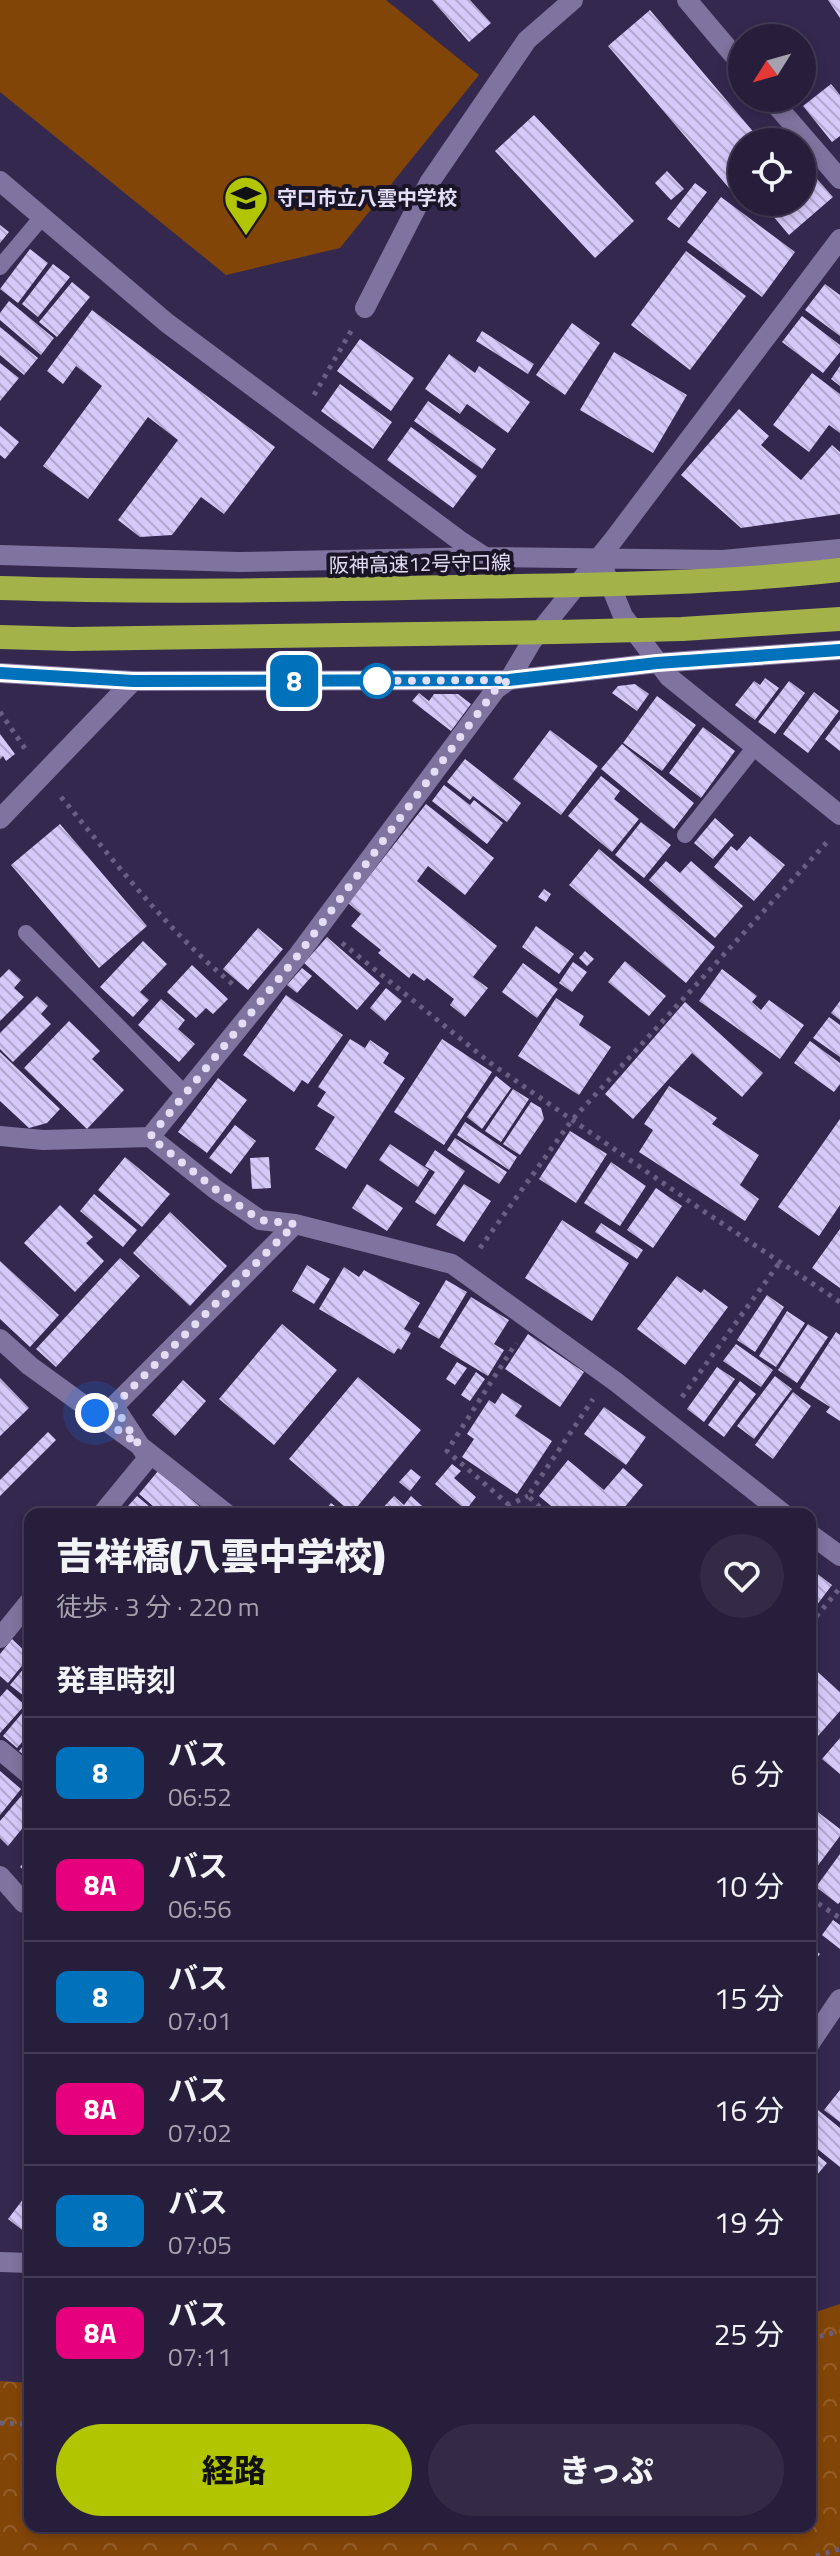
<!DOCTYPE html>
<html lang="ja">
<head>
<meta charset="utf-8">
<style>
	body { margin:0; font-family:"Titillium Web","Noto Sans JP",sans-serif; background:#332b46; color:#f1f3f6; height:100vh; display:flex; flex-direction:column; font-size:30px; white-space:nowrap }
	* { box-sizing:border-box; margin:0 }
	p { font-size:26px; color:#a4a2af }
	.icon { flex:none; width:44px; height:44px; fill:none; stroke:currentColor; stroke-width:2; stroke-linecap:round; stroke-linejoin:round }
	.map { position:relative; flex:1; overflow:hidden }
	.sheet { position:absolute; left:24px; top:1508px; width:792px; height:1024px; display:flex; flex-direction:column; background:#271e3b; border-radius:16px; box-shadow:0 4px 12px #0003,0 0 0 2px #433c55 }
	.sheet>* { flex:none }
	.badge { padding:0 16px; border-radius:12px; font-size:28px; line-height:52px }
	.needle { width:52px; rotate:233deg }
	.tools { position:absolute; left:728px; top:24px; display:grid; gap:16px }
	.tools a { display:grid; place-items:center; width:88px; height:88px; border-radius:50%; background:#271e3b; box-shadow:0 4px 12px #0003,0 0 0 2px #433c55; font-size:40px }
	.you { position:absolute; width:40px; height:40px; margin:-20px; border:6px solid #fff; border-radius:50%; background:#1a73e8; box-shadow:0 0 0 12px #1a73e833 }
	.map>.badge { position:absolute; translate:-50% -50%; box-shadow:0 0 0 4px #fff }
	h2 { padding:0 32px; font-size:30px; line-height:72px }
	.round { display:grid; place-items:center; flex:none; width:84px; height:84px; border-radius:42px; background:#332b46 }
	.head { display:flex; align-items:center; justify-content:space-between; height:136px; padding:0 32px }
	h1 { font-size:38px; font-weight:800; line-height:60px }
	.action { display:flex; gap:16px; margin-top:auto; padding:16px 32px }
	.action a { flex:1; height:92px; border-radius:48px; background:#b1c500; color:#111; font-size:32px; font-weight:800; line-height:92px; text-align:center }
	.action a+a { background:#332b46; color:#f1f3f6 }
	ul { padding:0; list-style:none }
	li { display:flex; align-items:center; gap:24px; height:112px; padding:0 32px; border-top:2px solid #433c55 }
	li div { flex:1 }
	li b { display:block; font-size:30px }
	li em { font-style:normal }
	li .badge { min-width:88px; font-weight:700; text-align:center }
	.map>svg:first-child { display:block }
	.park { fill:url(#park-crowns) }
	.pitch { fill:#824508 }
	.building { fill:url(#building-back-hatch) }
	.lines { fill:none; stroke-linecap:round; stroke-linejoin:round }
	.path { stroke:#695f82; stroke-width:5; stroke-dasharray:4 6; stroke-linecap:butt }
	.service { stroke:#7f739f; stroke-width:16 }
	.minor { stroke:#7f739f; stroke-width:20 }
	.motorway { stroke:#a3b349; stroke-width:24 }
	.line-casing { stroke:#fff; stroke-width:18 }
	.line { stroke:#0072bc; stroke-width:12 }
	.walk { stroke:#e3ddf6; stroke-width:8; stroke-dasharray:0 14.4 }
	.stop-dot { fill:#fff; stroke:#0072bc; stroke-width:4 }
	.labels { text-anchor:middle; stroke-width:8; stroke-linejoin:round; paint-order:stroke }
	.poi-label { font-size:20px; font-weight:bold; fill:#e3ddf6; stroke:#1a1526; text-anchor:start }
	.street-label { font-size:20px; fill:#e3ddf6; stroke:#1a1526 }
</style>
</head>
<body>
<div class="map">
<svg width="840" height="2556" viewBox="0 0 840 2556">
	<defs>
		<pattern id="park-crowns" width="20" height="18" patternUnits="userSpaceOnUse" patternTransform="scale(2)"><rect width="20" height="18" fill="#824508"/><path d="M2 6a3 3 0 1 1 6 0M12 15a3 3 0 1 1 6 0" fill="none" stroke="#945f2d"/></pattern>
		<pattern id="building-back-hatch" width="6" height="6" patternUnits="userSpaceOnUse" patternTransform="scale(2)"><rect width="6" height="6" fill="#d5c9f9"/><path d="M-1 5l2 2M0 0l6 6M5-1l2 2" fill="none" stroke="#b1a7cd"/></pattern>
	</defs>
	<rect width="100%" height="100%" fill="#34284f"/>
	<path class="park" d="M840,2304V2556H0V2381L30,2383V2526H810V2314Z"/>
	<path class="pitch" d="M0,0H386L479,75L340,248L226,275L0,92Z"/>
	<path class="building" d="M432,0H470L491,23L469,42Z
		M828,0H840V18Z
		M650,10L762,142H742L740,201L608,46Z
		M831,84L840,95V136L832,142L803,106Z
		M534,115L634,221L595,258L495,151Z
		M667,171L684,189L671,200L655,183Z
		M810,171L833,197L789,235L767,209L775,202H802V178Z
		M695,183L707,192L679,228L667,219Z
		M721,197L795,252L762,297L687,242Z
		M0,225L9,232L0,243Z
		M30,249L48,263L18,303L0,289Z
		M686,251L746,296L690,370L631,325Z
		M53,264L70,277L38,317L22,304Z
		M72,282L90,297L57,337L39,322Z
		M825,284L840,295V336L805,310Z
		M9,301L54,338L41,355L0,320V313Z
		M92,310L275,447L224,514L201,497L172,535L140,537L118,520L178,440L148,417L88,499L43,466L102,386L76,366L63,384L47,371Z
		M802,316L840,345V352L823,373L782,342Z
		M572,323L600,343L565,395L536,375Z
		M0,327L38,358L24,375L0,355Z
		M482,331L534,364L528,374L476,341Z
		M360,339L414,378L391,411L337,371Z
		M614,352L687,395L653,453L580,410Z
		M449,354L475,373L479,366L530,402L508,433L467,404L460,414L425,389Z
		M0,363L19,378L0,401Z
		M840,366V386L831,379Z
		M812,373L840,394V433L829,425L809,452L773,425Z
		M340,384L392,422L373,449L321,411Z
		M428,401L496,449L482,469L414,421Z
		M739,409L769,436L761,445L801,480L832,445L840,452V514L741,528L681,475Z
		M0,426L19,442L5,459L0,455Z
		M411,427L477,476L453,508L387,460Z
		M765,678L779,688L755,720L735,705L754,681L760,685Z
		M789,681L805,693L775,734L758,722Z
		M635,684L649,694L637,711L612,693L618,686Z
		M814,692L839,711L808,753L783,734Z
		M419,693L429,701L434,694H458L471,704L451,731L412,701Z
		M657,696L696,725L662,771L623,743Z
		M840,719V751L825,739Z
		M703,727L735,751L701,798L669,773Z
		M550,730L598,766L561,815L513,779Z
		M0,734L15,754L6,761L3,756L0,759Z
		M622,744L694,803L674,829L601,769Z
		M465,759L521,803L507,822L473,796L470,800L447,782Z
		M601,776L620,791L614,799L639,819L612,852L568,816Z
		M444,785L470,805L474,800L503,823L487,844L432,801Z
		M426,804L494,858L465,895L428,866L417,881L497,946L473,977L488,988L465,1017L450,1005L454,999L427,978L424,981L413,973L409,978L378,953L381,950L351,926L361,914L348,903Z
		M715,818L734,835L713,859L694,843Z
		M641,822L671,845L644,878L615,855Z
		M60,824L147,926L99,968L11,865Z
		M750,836L785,865L754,901L714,867L731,846L737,851Z
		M599,849L715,947L686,983L569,885Z
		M666,861L680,873L691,861L743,906L715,938L649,880Z
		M544,889L551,894L546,902L538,897Z
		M536,926L574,954L559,974L522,947Z
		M258,928L283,949L248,990L223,969Z
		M327,937L380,983L357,1010L304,963Z
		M143,941L167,964L140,992L149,1000L133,1017L100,987Z
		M585,951L594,959L587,966L579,958Z
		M625,961L666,996L649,1016L608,982Z
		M573,962L587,972L572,992L559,983Z
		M523,963L558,989L537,1018L502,992Z
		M192,965L228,999L213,1014L206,1008L196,1018L167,992Z
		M302,968L312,976L297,993L287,985Z
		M9,969L21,980L14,988L24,997L0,1021V978Z
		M722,969L757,996L752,1002L761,1010L769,1000L804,1025L780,1059L699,1001Z
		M386,988L402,1001L385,1021L370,1008Z
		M286,995L343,1035L308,1084L302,1080L294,1092L243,1055Z
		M37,996L48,1006L41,1014L51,1024L13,1062L0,1049V1033Z
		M556,998L584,1016L579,1025L611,1047L579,1095L518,1056Z
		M161,999L185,1020L178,1029L195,1044L179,1062L138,1025Z
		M840,1001V1020L831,1013Z
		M685,1002L763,1073L742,1097L692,1053L633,1119L605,1094Z
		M829,1017L840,1025V1057L813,1038Z
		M69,1021L100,1051L92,1059L124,1090L87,1129L24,1068Z
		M350,1039L365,1048L370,1040L389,1053L383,1063L405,1078L346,1169L315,1149L335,1117L317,1106L326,1092L318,1087Z
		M442,1039L492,1072L444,1145L394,1112Z
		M810,1041L840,1063V1084L834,1092L794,1063Z
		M0,1052L60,1109L47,1123L29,1128L0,1101Z
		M496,1076L511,1088L482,1129L467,1117Z
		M218,1078L247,1100L207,1153L178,1132Z
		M669,1086L717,1118L712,1124L759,1155L740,1185L759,1199L745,1221L639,1152L653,1130L644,1124Z
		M513,1089L529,1099L501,1142L485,1131Z
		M531,1102L541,1108L544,1119L520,1155L503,1144Z
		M840,1119V1205L819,1236L778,1207Z
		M465,1122L517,1157L509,1170L457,1135Z
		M235,1125L256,1141L231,1174L209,1158Z
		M570,1131L607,1154L576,1203L539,1179Z
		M455,1138L507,1172L499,1184L447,1150Z
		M390,1144L429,1170L418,1187L379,1160Z
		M435,1150L465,1171L435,1215L415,1202L435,1172L425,1166Z
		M125,1157L170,1194L142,1227L98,1190Z
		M269,1157L271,1188L252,1189L250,1158Z
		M611,1162L646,1186L620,1226L584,1203Z
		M367,1184L403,1208L387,1231L352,1208Z
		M464,1184L491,1201L464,1242L436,1225Z
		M656,1188L682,1206L653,1248L627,1230Z
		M94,1194L137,1230L123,1247L80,1211Z
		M60,1205L93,1237L86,1243L104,1261L75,1292L24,1243Z
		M170,1212L227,1266L190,1306L133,1253Z
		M562,1220L629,1263L592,1321L525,1278Z
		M601,1223L643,1250L637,1259L595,1232Z
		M840,1229V1288L812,1268Z
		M120,1258L140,1276L56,1367L36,1349Z
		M0,1261L59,1315L30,1347L0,1319Z
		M307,1265L330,1279L314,1304L292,1291Z
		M344,1267L359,1277L364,1270L420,1303L404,1329L411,1333L401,1350L398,1348L394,1354L319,1309Z
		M677,1276L701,1293L704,1289L728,1307L685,1365L637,1329Z
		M446,1280L467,1292L439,1339L418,1327Z
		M767,1295L784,1307L755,1352L737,1340Z
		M471,1297L509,1320L494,1344L504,1350L488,1376L440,1347Z
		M787,1311L805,1323L776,1367L759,1356Z
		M282,1324L337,1370L274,1445L219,1399Z
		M808,1324L828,1337L797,1383L778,1370Z
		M836,1332L840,1335V1421L826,1412L830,1407L800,1388Z
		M528,1334L584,1372L560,1407L505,1369Z
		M736,1344L773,1370L761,1387L723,1361Z
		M457,1362L467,1368L455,1385L446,1379Z
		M717,1367L735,1379L704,1422L687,1409Z
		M476,1372L485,1379L470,1401L461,1395Z
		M775,1376L792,1389L754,1439L737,1426Z
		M358,1377L421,1430L352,1513L289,1459Z
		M0,1378L29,1408L0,1436Z
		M183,1380L206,1401L175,1436L152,1415Z
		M740,1381L756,1394L724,1437L708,1425Z
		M793,1392L811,1406L773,1459L755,1445Z
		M502,1393L522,1406L515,1416L552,1441L517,1494L462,1457L474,1439L467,1434L489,1400L495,1404Z
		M604,1407L646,1437L626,1465L584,1434Z
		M48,1432L56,1440L0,1496V1480Z
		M568,1460L604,1490L623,1468L643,1485L619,1514H561L539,1496Z
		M452,1464L461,1471L454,1478L476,1497L466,1510L435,1484Z
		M411,1469L421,1477L410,1491L399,1482Z
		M158,1471L209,1514H162L139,1494Z
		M137,1496L155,1511L152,1514H121Z
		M394,1496L404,1505L411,1496L431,1514H377Z
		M331,1503L345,1514H322Z
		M810,1568L832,1585L810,1614Z
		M12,1639L30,1656L8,1683L0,1676V1654Z
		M30,1661V1699L29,1700L10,1685Z
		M810,1665L840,1692V1711L818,1736L810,1729Z
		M7,1689L25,1705L0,1733V1697Z
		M28,1706L30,1733L17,1748L3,1736Z
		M30,1737V1760L19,1751Z
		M840,1738V1774L822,1759Z
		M0,1771L21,1789L0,1815Z
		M23,1794L30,1800V1819L8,1846L0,1838V1821Z
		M810,1806L840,1829V1836L810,1876Z
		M840,1854V1902L838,1904L816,1887Z
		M30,1855V1876L20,1867Z
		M833,1920L840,1925V1949L822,1935Z
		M810,1946L820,1954L810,1967Z
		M840,2090V2122L824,2110Z
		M818,2110L840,2128V2167L810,2143V2120Z
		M810,2149L827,2163L817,2175L810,2169Z
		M30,2190V2236L8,2219Z"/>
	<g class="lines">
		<path class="path" d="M314,395L351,331
			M0,712L26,750
			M61,797C116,863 168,932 235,986
			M342,943L493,1065L702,1210L840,1302
			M480,1248L572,1120L829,840
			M682,1397L780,1262
			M509,1505L447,1451L516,1343
			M501,1514L509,1505L528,1496
			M547,1514L528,1496L593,1399
			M810,1624L840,1588
			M810,1898L840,1918
			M810,2339L840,2331
			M0,2423L30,2424
			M816,2556L840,2549"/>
		<path class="service" d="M0,267L43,216
			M685,835L754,748
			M26,933L185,1094"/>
		<path class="minor" d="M687,0L742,65
			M770,98L840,179
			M0,181L167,323L459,540L485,557
			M365,308L429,183L527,40L573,0
			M0,555L239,562L485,557L723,560L840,549
			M605,572L623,616L669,677L840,815
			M0,673L133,681L509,680L657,663L840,650
			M0,819L133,681
			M0,1136L43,1140L150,1137L215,1189L260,1220L295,1224L452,1264L616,1382L784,1514
			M150,1137L299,954L496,689L509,680L532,641L614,539L840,239
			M0,1339L30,1366L139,1445L227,1514
			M102,1514L148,1458L114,1406L295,1224
			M810,1534L840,1556
			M0,1638L30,1601
			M0,1750L30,1775
			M0,1876L24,1903
			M810,2043L840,1999
			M0,2262L30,2263"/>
		<path class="motorway" d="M0,588C153,593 306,590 460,587C586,585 714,584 840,570
			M0,637L72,639L556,632L682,629L840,619"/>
	</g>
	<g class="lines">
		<g class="line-casing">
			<path id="line" d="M0,673L133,681L509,680L657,663L840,650"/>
		</g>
		<use href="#line" class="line"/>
		<path class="walk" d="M95,1413L139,1445L114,1406L295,1224L260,1220L215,1189L150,1137L299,954L496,689L509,680L365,681H377"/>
	</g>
	<defs>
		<g id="school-pin" transform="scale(2.3)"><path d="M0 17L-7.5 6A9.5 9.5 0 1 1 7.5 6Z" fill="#b1c500" stroke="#1a1526"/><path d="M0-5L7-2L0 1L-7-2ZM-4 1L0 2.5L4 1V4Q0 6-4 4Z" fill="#111"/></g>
	</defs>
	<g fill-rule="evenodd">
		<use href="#school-pin" x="246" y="198"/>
	</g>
	<circle class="stop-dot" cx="377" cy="681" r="16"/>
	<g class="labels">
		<g class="poi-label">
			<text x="277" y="205">守口市立八雲中学校</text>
		</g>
		<g class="street-label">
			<text transform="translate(420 564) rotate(-1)" y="7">阪神高速12号守口線</text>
		</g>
	</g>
</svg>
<div class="tools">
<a><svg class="needle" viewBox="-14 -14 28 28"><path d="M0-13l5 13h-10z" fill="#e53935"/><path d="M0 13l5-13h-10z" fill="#a4a2af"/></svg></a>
<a><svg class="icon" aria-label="locate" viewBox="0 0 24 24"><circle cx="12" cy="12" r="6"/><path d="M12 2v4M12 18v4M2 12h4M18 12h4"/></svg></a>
</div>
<div class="you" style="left:95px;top:1413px"></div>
<b class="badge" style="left:294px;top:681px;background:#0072bc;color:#fff">8</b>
<section class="sheet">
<div class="head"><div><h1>吉祥橋(八雲中学校)</h1><p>徒歩 · 3 分 · 220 m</p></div><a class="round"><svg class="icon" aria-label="heart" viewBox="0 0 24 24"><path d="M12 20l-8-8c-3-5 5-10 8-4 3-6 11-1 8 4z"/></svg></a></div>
<h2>発車時刻</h2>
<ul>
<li><span class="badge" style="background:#0072bc;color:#fff">8</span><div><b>バス</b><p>06:52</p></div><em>6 分</em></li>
<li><span class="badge" style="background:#e6007e;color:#fff">8A</span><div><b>バス</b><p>06:56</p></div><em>10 分</em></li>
<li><span class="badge" style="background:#0072bc;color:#fff">8</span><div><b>バス</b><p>07:01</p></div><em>15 分</em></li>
<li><span class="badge" style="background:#e6007e;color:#fff">8A</span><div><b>バス</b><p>07:02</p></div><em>16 分</em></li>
<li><span class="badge" style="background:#0072bc;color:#fff">8</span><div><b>バス</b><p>07:05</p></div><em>19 分</em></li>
<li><span class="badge" style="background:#e6007e;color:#fff">8A</span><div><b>バス</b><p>07:11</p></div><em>25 分</em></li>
</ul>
<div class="action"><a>経路</a><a>きっぷ</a></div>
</section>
</div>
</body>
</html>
